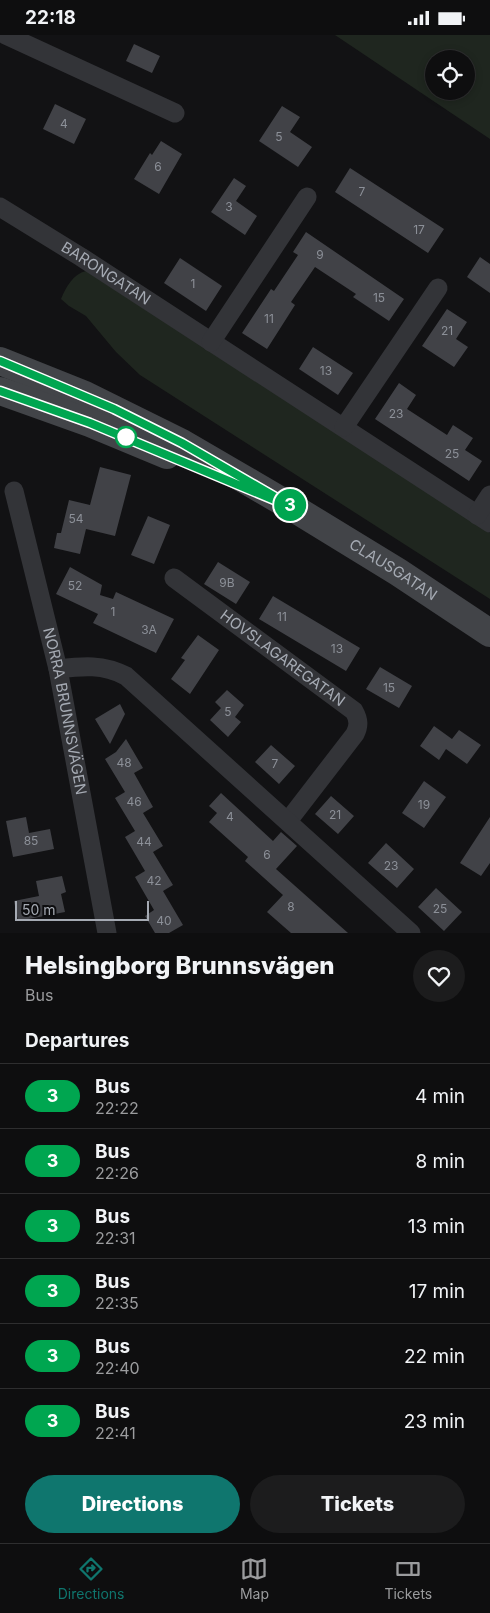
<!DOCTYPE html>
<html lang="en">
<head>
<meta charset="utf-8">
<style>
	body { margin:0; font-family:Inter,sans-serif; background:#1c1c1d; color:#f1f3f6; height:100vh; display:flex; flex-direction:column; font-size:19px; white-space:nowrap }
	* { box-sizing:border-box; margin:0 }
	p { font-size:16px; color:#9b9c9e }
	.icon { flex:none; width:28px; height:28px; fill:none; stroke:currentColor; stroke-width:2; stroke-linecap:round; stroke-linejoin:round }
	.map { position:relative; height:898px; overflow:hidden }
	.details { display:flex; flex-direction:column; background:#0e0e0f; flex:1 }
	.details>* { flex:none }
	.badge { padding:0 10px; border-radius:16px; font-size:18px; line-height:32px }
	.buttons { position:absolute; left:425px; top:15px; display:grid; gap:10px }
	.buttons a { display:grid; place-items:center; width:50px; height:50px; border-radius:50%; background:#0e0e0f; box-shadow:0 2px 8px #0003,0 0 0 1px #2e2e2f; font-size:25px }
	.scale { position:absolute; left:15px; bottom:12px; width:134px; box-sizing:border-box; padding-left:5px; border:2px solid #a5aab3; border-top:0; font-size:14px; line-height:18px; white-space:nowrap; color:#a5aab3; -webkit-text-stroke:4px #0d0d0f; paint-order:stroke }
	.map>.badge { position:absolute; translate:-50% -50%; box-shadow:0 0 0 2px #fff }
	h2 { padding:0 25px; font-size:19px; line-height:45px }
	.round { display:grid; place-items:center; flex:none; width:52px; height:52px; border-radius:26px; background:#1c1c1d }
	.overview { display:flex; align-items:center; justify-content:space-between; height:85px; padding:0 25px }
	h1 { font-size:24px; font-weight:800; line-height:38px }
	.primary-button { display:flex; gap:10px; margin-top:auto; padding:10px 25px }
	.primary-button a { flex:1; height:58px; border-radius:30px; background:#0f766e; color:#fff; font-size:20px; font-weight:800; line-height:58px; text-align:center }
	.primary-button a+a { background:#1c1c1d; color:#f1f3f6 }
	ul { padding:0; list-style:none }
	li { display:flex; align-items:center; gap:15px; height:65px; padding:0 25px; border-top:1px solid #2e2e2f }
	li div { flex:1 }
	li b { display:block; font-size:19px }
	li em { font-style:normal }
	li .badge { min-width:55px; font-weight:700; text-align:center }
	.status { display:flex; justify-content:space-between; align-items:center; height:35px; padding:0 25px; background:#0e0e0f; direction:ltr }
	.status svg { height:14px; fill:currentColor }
	.tabs { display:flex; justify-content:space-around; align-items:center; height:70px; border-top:1px solid #2e2e2f; background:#0e0e0f; font-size:14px; color:#9b9c9e }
	.tabs a { display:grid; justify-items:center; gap:2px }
	.tabs .active { color:#0f766e }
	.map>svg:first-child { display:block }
	.green { fill:#1f261f; fill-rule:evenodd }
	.building { fill:#414247 }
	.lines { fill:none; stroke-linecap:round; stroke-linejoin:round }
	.street { stroke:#333438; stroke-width:19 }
	.secondary { stroke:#424448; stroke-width:28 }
	.line-casing { stroke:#fff; stroke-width:11 }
	.line { stroke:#00a650; stroke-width:8 }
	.stop-dot { fill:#fff; stroke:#00a650; stroke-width:2.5 }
	.labels { text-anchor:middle; stroke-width:4.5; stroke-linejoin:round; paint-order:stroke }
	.number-label { font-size:12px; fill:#8c9098 }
	.street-label { font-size:15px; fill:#a5aab3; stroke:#0d0d0f }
</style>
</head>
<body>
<div class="status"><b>22:18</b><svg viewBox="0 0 49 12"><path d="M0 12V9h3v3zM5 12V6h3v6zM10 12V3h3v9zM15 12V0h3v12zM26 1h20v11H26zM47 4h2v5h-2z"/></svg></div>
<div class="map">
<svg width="490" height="898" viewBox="0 0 490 898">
	<rect width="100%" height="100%" fill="#121214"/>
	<path class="green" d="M335,0H490V104ZM434,24H466V56H434Z
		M86,236L490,498V564L140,340L116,317L86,281L69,271L61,264C66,252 73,239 86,236Z"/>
	<path class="building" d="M134,9L160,21L152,38L126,26Z
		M55,69L86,84L74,109L43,94Z
		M282,71L300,82L290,97L312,112L298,132L259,106Z
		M161,106L182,119L159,159L134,144L150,118L152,120Z
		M350,133L444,194L428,218L335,157Z
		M234,143L246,151L236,166L257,181L245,200L211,177Z
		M306,197L404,264L389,286L353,262L356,259L315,232L291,267L295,270L267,314L242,298L271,254L274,256L298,220L293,217Z
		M480,222L490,229V258L467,242Z
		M180,223L222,251L206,276L164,248Z
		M447,274L467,287L456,304L468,312L454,332L422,311Z
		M313,312L353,338L338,360L299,334Z
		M399,348L416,360L407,374L447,400L453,390L473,403L465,415L482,426L469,446L375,384Z
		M100,432L131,440L115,501L86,494L80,519L54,513L57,498H61L69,465L90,470Z
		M148,481L170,490L154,529L131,520Z
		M218,527L250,547L236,569L204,549Z
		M70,532L102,550L100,560L113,564L116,557L174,584L156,618L93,588L98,579L56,559Z
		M273,561L360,613L346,636L259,584Z
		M198,600L219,615L190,659L171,644L185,625L181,623Z
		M380,632L412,651L399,673L366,654Z
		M227,655L244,670L235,682L241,687L228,702L210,685L221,673L215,667Z
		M120,669L125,679L110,709L95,684Z
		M434,691L452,704L459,695L481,710L467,729L446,714L439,725L420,711Z
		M126,704L143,733L134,738L153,772L143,778L163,811L153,817L173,850L163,856L183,890L169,898H155L145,881L154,875L135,842L145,836L125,802L135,796L115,763L125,757L105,724L116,717Z
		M271,710L295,731L279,749L255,727Z
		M424,746L446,762L424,793L402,778Z
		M221,758L273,806L281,797L297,811L276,834L348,898H291L267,877L283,860L245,826L248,822L209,787L217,778L209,771Z
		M331,761L354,781L338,799L315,779Z
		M26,782L29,798L50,794L54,814L13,822L6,786Z
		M490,782V828L481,841L460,828Z
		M386,808L414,834L397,853L368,828Z
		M62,841L66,857L61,859L65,877L18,886L14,866L39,861L36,846Z
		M436,853L462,877L444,896L418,872Z"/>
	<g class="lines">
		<g class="street">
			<path d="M6,0L175,78"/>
			<path id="s1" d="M0,172L81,222L490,488"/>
			<path d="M211,307L307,162"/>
			<path d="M344,392L438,253"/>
			<path id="s2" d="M14,456L58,634L107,898"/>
			<path d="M477,480L490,460"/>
			<path id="s3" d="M174,543L354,676C359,685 359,691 355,699L288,786"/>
			<path d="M58,634C83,631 103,629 126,641L411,898"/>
		</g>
		<g class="secondary">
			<path id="s4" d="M0,326L85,360L182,408L295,474L398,537L490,598"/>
			<path d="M0,356L90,388L167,420"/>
		</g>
	</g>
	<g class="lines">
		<g class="line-casing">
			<path id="line" d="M0,326L114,374L182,408L296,474L90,388L0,356"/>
		</g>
		<use href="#line" class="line"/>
	</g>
	<circle class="stop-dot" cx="126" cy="402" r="10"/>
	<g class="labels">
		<g class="number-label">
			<text x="64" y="93">4</text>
			<text x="279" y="106">5</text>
			<text x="158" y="136">6</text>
			<text x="362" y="161">7</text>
			<text x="229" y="176">3</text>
			<text x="419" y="199">17</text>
			<text x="320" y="224">9</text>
			<text x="193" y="253">1</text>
			<text x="379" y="267">15</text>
			<text x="269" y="288">11</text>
			<text x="447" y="300">21</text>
			<text x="326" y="340">13</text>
			<text x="396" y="383">23</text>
			<text x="452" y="423">25</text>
			<text x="76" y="488">54</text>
			<text x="227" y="552">9B</text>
			<text x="75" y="555">52</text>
			<text x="113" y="581">1</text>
			<text x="282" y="586">11</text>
			<text x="149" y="599">3A</text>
			<text x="337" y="618">13</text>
			<text x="389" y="657">15</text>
			<text x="228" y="681">5</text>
			<text x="124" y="732">48</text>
			<text x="275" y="733">7</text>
			<text x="134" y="771">46</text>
			<text x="424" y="774">19</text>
			<text x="335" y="784">21</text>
			<text x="230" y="786">4</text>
			<text x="31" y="810">85</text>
			<text x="144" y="811">44</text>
			<text x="267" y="824">6</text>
			<text x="391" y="835">23</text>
			<text x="154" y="850">42</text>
			<text x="291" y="876">8</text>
			<text x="440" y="878">25</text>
			<text x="164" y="890">40</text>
		</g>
		<g class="street-label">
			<text dy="5" stroke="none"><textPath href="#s1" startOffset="125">BARONGATAN</textPath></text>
			<text dy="5" stroke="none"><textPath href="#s4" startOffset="446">CLAUSGATAN</textPath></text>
			<text dy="5" stroke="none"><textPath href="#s3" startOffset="135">HOVSLAGAREGATAN</textPath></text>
			<text dy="5" stroke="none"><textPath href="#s2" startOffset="226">NORRA BRUNNSVÄGEN</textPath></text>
		</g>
	</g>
</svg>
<div class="buttons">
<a><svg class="icon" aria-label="locate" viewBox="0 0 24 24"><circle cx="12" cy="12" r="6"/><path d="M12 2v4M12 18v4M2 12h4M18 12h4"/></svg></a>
</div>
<div class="scale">50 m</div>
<b class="badge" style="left:290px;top:470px;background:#00a650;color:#fff">3</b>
</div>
<section class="details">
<div class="overview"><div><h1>Helsingborg Brunnsvägen</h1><p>Bus</p></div><a class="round"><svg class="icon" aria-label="heart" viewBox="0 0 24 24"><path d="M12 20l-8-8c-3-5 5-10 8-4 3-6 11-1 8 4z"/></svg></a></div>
<h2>Departures</h2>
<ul>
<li><span class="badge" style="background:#00a650;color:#fff">3</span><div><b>Bus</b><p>22:22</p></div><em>4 min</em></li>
<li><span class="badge" style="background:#00a650;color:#fff">3</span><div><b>Bus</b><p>22:26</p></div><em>8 min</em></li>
<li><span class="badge" style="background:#00a650;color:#fff">3</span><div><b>Bus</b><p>22:31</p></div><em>13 min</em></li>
<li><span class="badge" style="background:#00a650;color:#fff">3</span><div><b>Bus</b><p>22:35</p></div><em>17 min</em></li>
<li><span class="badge" style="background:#00a650;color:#fff">3</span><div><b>Bus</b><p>22:40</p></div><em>22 min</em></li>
<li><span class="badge" style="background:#00a650;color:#fff">3</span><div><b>Bus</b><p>22:41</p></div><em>23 min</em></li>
</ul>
<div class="primary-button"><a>Directions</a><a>Tickets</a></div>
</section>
<nav class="tabs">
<a class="active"><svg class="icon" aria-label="directions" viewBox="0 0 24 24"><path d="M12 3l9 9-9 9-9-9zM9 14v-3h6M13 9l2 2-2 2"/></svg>Directions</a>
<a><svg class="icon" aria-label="map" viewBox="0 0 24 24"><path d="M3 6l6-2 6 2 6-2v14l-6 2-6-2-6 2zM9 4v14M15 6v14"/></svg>Map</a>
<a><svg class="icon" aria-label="tickets" viewBox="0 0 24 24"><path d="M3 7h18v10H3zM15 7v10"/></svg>Tickets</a>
</nav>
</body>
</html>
